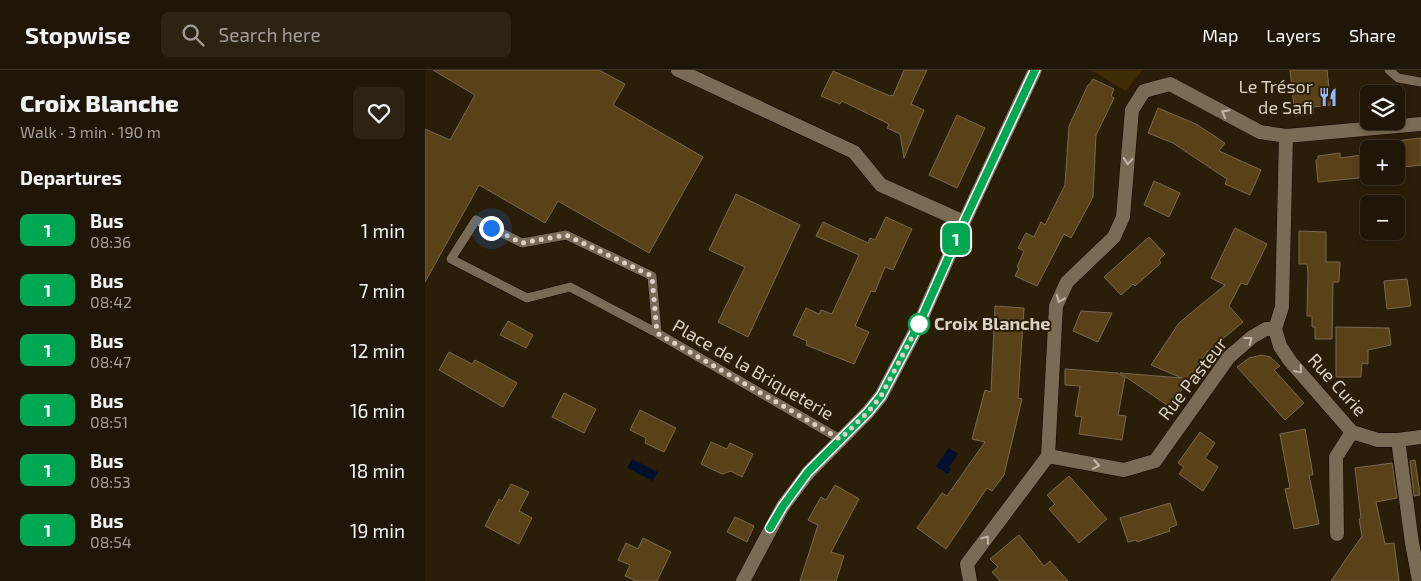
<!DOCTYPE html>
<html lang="en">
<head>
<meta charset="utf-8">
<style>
	body { margin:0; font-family:"Exo 2",sans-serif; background:#2d2315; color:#f1f3f6; height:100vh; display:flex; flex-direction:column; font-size:19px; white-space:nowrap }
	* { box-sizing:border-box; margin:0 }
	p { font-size:16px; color:#a29f9b }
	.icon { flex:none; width:28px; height:28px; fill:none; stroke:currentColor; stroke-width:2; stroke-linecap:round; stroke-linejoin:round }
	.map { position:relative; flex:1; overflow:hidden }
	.drawer { display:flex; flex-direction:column; background:#201607; width:425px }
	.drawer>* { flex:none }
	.badge { padding:0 10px; border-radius:8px; font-size:18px; line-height:32px }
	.buttons { position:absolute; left:935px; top:15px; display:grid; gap:10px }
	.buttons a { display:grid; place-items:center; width:45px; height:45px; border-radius:8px; background:#201607; box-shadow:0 2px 8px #0003,0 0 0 1px #3d3528; font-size:25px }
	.you { position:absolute; width:25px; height:25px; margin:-12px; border:4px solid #fff; border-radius:50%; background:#1a73e8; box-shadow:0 0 0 8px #1a73e833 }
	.map>.badge { position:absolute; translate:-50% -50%; box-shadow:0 0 0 2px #fff }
	h2 { padding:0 20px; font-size:19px; line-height:45px }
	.round { display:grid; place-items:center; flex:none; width:52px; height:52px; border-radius:8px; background:#2d2315 }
	.headline { display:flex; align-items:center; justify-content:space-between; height:85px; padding:0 20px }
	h1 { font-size:24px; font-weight:800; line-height:38px }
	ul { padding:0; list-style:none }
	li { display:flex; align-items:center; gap:15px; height:60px; padding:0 20px }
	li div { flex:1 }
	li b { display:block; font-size:19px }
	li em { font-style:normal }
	li .badge { min-width:55px; font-weight:700; text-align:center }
	header { display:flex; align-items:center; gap:30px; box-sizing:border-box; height:70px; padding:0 25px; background:#201607; border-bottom:1px solid #3d3528 }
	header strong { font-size:24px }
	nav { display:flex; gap:28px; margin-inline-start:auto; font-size:18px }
	.search { width:350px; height:45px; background:#2d2315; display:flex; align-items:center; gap:12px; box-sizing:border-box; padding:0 18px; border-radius:8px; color:#a29f9b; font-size:19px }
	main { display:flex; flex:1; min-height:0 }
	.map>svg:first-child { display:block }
	.pitch { fill:#402b07 }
	.water { fill:#030f2e }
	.building { fill:#594118; stroke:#796952 }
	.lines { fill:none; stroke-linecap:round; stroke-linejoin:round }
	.service-casing { stroke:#130700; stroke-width:10 }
	.minor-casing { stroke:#130700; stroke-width:15 }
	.service { stroke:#7a6b54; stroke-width:9 }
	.minor { stroke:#7a6b54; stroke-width:14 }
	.oneway { stroke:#c2b8a9 }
	.line-casing { stroke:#fff; stroke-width:11 }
	.line { stroke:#00a753; stroke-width:8 }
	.walk { stroke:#dad2c5; stroke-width:5; stroke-dasharray:0 9 }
	.stop-dot { fill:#fff; stroke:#00a753; stroke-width:2.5 }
	.labels { text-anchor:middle; stroke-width:4; stroke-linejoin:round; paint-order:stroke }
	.poi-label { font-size:18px; fill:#dad2c5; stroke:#2b1e09; text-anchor:end }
	.stop-label { font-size:18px; font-weight:bold; fill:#dad2c5; stroke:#2b1e09; text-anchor:start }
	.street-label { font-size:18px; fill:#dad2c5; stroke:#2b1e09 }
</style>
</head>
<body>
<header>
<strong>Stopwise</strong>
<div class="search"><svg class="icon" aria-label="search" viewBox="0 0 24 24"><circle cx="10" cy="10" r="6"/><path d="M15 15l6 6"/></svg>Search here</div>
<nav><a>Map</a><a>Layers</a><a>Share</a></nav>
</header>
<main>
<section class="drawer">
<div class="headline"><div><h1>Croix Blanche</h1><p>Walk · 3 min · 190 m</p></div><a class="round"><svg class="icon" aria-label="heart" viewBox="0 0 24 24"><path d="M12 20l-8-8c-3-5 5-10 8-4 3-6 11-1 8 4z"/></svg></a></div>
<h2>Departures</h2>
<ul>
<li><span class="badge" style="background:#00a753;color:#fff">1</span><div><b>Bus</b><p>08:36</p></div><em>1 min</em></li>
<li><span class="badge" style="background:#00a753;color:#fff">1</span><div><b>Bus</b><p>08:42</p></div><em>7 min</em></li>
<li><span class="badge" style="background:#00a753;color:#fff">1</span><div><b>Bus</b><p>08:47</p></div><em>12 min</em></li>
<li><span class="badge" style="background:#00a753;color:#fff">1</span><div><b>Bus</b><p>08:51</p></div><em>16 min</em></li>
<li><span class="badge" style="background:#00a753;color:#fff">1</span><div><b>Bus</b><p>08:53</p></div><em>18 min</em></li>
<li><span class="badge" style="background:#00a753;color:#fff">1</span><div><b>Bus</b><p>08:54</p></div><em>19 min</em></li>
</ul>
</section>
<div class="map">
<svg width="996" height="511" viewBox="0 0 996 511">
	<rect width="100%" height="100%" fill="#2b1e09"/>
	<path class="pitch" d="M666,0H717L701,21Z"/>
	<path class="water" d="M524,378L533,384L524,397L526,399L523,404L511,396Z
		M207,389L233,402L228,411L202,398Z"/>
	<path class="building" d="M8,0H174L200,14L188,35L278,87L224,183L133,131L120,153L54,115L0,212V59L25,70L50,25Z
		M479,0H502L486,34L499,40L479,88L475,64L462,58L464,54L417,31L415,34L396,26L408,1L465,26L466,25L468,26Z
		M865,0H902L906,35L888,37V44L870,46Z
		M668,9L689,19L686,26L689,28L671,65L668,127L646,168L639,164L612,216L590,206L594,198L592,197L599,181L593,178L601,163L609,167L616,152L620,155L640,115L644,56L663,15H664Z
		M733,38L771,54L800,73L794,81L836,100L825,125L800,114L802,109L748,73L723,63Z
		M532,45L560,58L532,118L504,105Z
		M996,68V95L971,98V79H946L945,74Z
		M915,83V88L944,84V105L934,106V108L893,112L891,90L893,89V86Z
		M729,111L755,123L744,147L719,135Z
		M311,124L375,155L323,267L293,252L320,197L284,180Z
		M461,147L487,159L468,200L460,197L450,222L446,221L430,256L444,262L429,294L381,275L382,271L368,265L381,238L394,244L396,240L407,244L434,185L391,166L398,152L443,173L445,168L450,170Z
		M810,158L842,174L822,215L816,213L804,236L818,252L782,282L745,337L695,303L757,308L726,295L754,253L800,215L786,208Z
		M874,161L901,162V192H915L914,212H908L907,269H890V257H887V246H882L883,203L882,194H874Z
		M724,167L740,184L734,190L736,193L710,216L708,214L696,225L679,207Z
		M982,209L986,236L962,239L959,211Z
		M570,236L599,238L593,328L597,329L579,405L567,421L562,418L521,479L492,458L517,423L522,426L560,372L547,369L560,320L566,322Z
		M656,241L687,243L673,272L648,261Z
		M83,251L108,265L101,278L75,265Z
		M911,257L964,258L966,275L943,280V294L937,293L936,307H911Z
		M24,282L47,294L50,290L92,313L78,337L14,300Z
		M837,285L845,287L855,296L849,300L879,333L860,350L812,297L824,288Z
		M640,299L693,303L700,308L693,345L701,346L697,370L654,364L657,347L650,346L655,316L640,315Z
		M139,323L171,339L159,363L127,347Z
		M215,340L251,358L239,382L220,373L221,368L205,360Z
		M880,359L888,405H884L894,454L869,459L860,419L865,418L855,364Z
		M775,362L790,373L780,388L793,397L778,421L754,404L759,397L753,393Z
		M286,372L302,379L305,373L328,384L317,407L306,401L297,404L276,394Z
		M990,390L995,425L989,426L985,391Z
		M967,393L972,428L951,432L960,474L969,473L974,511H906L937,466L934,449L936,448L930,398Z
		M644,406L682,449L654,473L624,439L630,434L622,425Z
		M86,414L104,422L94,441L107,448L94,474L60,456L74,429L77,431Z
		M410,415L434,429L406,482L419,486L411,511H375L393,455L383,450L396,427L401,430Z
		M745,433L752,455L744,458L745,461L712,472L711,470L703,472L695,448Z
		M310,447L329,456L322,472L302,462Z
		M594,465L619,496L625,491L643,511H575L567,502L573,497L565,489Z
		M218,468L246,482L232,511H211L200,506L205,495L193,490L201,473L213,479Z"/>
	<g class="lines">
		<g class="service-casing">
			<path id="service" d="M964,0L973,8L996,12
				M232,263L227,206L141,165L97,173L51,150L26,189L102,228L145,217L232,263L415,369"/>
		</g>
		<g class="minor-casing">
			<path id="minor" d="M253,0L429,82L456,115L539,152
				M850,259L855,276L865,291L927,362L953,370H973L996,367
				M850,259L857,237L861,66
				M973,370L987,473L994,511
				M623,386L699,400L730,391L804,287L827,267L841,259H850
				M912,464L911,387L927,362
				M318,511L358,436L383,403L443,342L456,326L494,254L539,152L610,0
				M545,511L542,494L623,386L631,236L642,212L689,167L698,147L707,40L719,21L745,14L835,62L861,66L996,54"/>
		</g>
		<use href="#service" class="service"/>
		<use href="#minor" class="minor"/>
	</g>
	<defs><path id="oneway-chevron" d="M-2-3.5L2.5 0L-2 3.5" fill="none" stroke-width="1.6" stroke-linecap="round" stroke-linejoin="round" transform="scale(1.25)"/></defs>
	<g class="oneway">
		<use href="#oneway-chevron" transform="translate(800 43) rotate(-152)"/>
		<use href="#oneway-chevron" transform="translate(703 91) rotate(95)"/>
		<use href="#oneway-chevron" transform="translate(635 229) rotate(112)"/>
		<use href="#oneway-chevron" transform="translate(824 270) rotate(-38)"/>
		<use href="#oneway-chevron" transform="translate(874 300) rotate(49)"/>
		<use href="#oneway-chevron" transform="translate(671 395) rotate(10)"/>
		<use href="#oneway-chevron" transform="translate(561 469) rotate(-53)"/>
	</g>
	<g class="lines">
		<g class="line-casing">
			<path id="line" d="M345,458L358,436L383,402L443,342L456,326L494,254L539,152L610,0"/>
		</g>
		<use href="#line" class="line"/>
		<path class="walk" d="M66,158L97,173L141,165L227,206L232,263L415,369L443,342L456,326L494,254"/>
	</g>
	<defs>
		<g id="restaurant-bare" transform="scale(1.5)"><path d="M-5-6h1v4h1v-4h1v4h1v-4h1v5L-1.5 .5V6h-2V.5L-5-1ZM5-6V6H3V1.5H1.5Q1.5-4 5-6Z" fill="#92b7fd" stroke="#2b1e09" stroke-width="2.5" paint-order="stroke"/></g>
	</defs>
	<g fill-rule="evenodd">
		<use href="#restaurant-bare" x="903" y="27"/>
	</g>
	<circle class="stop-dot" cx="494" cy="254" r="10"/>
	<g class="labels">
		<g class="poi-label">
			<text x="888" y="23">Le Trésor<tspan x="888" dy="21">de Safi</tspan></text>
		</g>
		<g class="stop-label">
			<text x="509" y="260">Croix Blanche</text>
		</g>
		<g class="street-label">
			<text transform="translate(328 300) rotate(30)" y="6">Place de la Briqueterie</text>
			<text transform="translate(768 309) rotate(-52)" y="6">Rue Pasteur</text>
			<text transform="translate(912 315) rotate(48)" y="6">Rue Curie</text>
		</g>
	</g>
</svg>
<div class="buttons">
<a><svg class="icon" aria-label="layers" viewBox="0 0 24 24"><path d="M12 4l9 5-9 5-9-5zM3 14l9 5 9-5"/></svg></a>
<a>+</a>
<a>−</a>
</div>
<div class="you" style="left:66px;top:158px"></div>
<b class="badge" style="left:531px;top:169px;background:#00a753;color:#fff">1</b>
</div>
</main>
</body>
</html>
